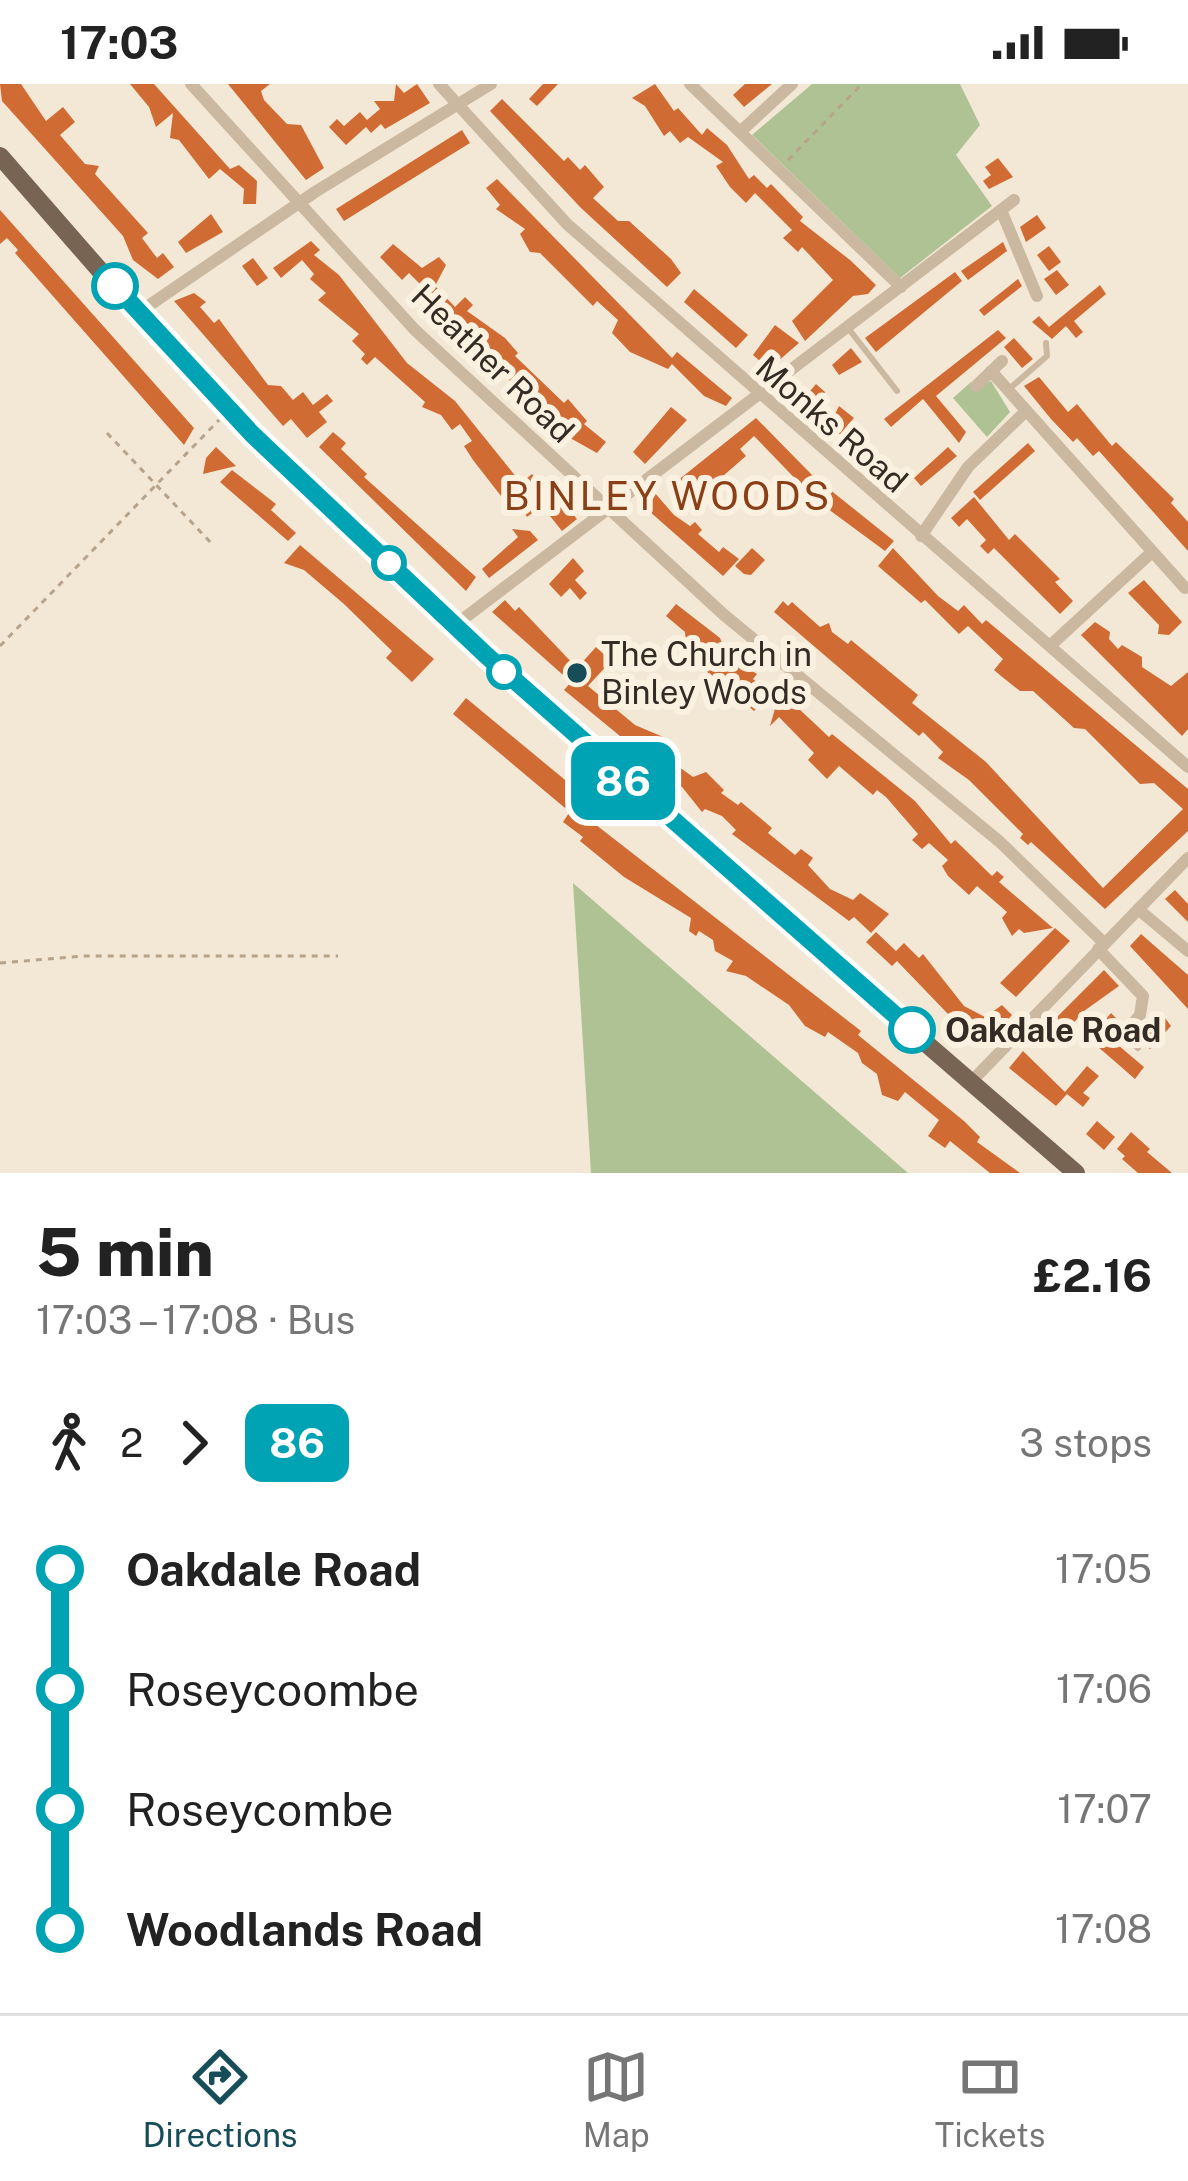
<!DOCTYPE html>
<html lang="en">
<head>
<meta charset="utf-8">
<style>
	body { margin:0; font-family:"Public Sans",sans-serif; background:#f6f6f6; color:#222; height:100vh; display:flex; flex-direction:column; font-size:45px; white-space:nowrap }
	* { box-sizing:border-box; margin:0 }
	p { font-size:39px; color:#767676 }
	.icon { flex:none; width:66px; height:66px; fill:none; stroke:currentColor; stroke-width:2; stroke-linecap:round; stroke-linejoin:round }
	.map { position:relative; height:1089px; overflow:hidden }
	.sheet { display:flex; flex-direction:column; background:#fff; flex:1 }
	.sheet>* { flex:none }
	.badge { padding:0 24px; border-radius:18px; font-size:42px; line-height:78px }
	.map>.badge { position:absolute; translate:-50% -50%; box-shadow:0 0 0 6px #fff }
	.legs { display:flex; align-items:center; gap:18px; height:132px; padding:0 36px; font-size:39px }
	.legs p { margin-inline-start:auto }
	.overview { display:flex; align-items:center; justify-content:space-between; height:204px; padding:0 36px }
	h1 { font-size:66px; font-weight:800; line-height:90px }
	ul { padding:0 36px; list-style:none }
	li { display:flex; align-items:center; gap:42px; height:120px; font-size:45px }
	li i { display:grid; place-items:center; width:18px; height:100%; margin:0 15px; background:currentColor }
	li i::after { content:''; width:30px; height:30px; margin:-15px; border:9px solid; border-radius:50%; background:#fff }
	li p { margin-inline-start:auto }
	li:first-child i { background:linear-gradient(#0000 50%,currentColor 0) }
	li:last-child i { background:linear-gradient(currentColor 50%,#0000 0) }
	.status { display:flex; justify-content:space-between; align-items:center; height:84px; padding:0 60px; background:#fff; direction:ltr }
	.status svg { height:33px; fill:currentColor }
	.tab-bar { display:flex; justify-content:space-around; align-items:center; height:168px; border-top:3px solid #e0e0e0; background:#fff; font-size:33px; color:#767676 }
	.tab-bar a { display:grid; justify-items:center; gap:6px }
	.tab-bar .active { color:#164d59 }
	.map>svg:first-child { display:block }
	.green { fill:#aec294 }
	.building { fill:#d16b34 }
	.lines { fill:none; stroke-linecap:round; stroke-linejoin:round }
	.path { stroke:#b7a28a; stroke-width:3; stroke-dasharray:6 6; stroke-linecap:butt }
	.service { stroke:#cbb8a0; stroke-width:6 }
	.minor { stroke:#cbb8a0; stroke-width:12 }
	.primary { stroke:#786453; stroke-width:18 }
	.line-1-casing { stroke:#fff; stroke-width:27 }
	.line-1 { stroke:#00a3b4; stroke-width:18 }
	.stop-1-dot { fill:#fff; stroke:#00a3b4; stroke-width:6 }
	.poi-dot { fill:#164d59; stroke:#faf1e1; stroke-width:4.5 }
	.labels { text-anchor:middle; stroke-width:12; stroke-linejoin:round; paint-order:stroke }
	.street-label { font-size:33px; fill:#342b24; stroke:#faf1e1 }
	.poi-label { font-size:33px; fill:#342b24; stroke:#faf1e1; text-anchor:start }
	.stop-label { font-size:33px; font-weight:bold; fill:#342b24; stroke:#faf1e1; text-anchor:start }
	.quarter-label { font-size:39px; letter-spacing:3px; fill:#8a3f16; stroke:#faf1e1 }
</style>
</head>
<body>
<div class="status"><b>17:03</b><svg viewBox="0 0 49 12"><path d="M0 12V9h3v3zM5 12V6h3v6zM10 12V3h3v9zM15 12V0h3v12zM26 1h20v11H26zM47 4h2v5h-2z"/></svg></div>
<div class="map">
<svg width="1188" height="1089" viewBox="0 0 1188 1089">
	<rect width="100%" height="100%" fill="#f3e8d5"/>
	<path class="green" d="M812,0H960L980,41L956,71L992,122L900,194L752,51Z
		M991,297L1010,328L987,353L953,314L971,298L977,305Z
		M573,799L908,1089H591Z"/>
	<path class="building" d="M0,0H21L46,37L63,23L75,38L60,51L85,80L99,82L95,90L148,149L142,154L157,174L163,169L174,183L158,195L133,176L123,152L2,17Z
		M130,0H154L230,85L239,81L257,97L256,120H243L244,105L220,85L209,95L179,56L170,54L173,29L156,43L149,23Z
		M228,0H270L261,7L264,16L287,40L301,41L324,84L306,96Z
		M396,0L404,9L417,0L430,19L385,45L381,40L371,49L366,43L346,61L329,43L337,35L344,42L360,28L367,36L380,25L374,17H394Z
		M543,0H558L537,22L529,15Z
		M655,0L674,27L678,24L702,51L707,44L727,61L749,95L754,91L767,104L771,100L803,133L800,137L850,176L876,201L868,210L853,212L805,257L792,237L833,196L802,163L798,168L783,154L792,146L755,109L746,119L730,103L716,82L723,78L688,53L680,59L670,47L664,52L645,22L632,14Z
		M745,0H772L744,23L733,11Z
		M502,15L564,77L568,73L580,86L585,81L604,103L593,114L618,137H629L671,175L681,189L667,203L581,124L490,27Z
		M462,46L470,59L344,137L336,125Z
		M998,74L1013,93L989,105L983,97L991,91L985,83Z
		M497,95L672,274L677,268L732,314L726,322L704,312L672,280L668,285L630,268L612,249L618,236L597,217L593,222L540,169L530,168L520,150L525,145L496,125L500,121L486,104Z
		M0,126L194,344L184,361L15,169L18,166L7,154L0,160Z
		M211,130L223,148L186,169L178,158Z
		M1037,131L1046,144L1026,158L1020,143Z
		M311,157L320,166L314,171L339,191L407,279L455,317L521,399L532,390L553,417L559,413L577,435L562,447L542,422L527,433L512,403L501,412L473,376L464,362L472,357L460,340L452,346L441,331L422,323L425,318L375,273L367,281L361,275L365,270L352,257L359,250L318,216L326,209L310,195L314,190L302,176L281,194L273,184Z
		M1003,158L1007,167L968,196L961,187Z
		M393,160L422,184L439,173L446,181L435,202L455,223L465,213L473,221L467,227L505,254L518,269L515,272L564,319L568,315L587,337L584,340L606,358L597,369L563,350L425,212L420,217L414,211L422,202L409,189L402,196L380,173Z
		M1049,162L1061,178L1049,187L1037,171Z
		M253,174L268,194L257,202L242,182Z
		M1057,186L1069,201L1056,211L1044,195Z
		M955,188L962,197L876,268L865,254Z
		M1018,195L1022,202L984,232L979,226Z
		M1100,201L1106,210L1074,237L1083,248L1076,254L1066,242L1052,255L1032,238L1039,232L1049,243Z
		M694,205L748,251L736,264L684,218Z
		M194,209L206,218L200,223L214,239L219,235L268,301L281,302L293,316L303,308L313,321L327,310L333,317L319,328L327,338L307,354L291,335L283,342L174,217Z
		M775,241L799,259L769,285L753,271Z
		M998,246L1006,254L936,312L966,348L959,359L923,315L891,343L884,335Z
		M1014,254L1033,275L1022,284L1004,263Z
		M851,264L862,278L839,291L832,281Z
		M1039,293L1068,328L1077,320L1112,362L1116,358L1174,415L1171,419L1188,438V467L1099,367L1093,372L1077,354L1073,358L1051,335L1024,302Z
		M816,300L825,308L814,333L801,318Z
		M839,322L854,334L847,342L867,366L903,400L895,408L830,340Z
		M671,323L687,336L645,380L633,368Z
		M756,334L814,393L894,457L885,467L824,422L827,419L809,409L754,352L740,365L746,372L693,418L677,397Z
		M333,348L346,359L341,365L367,390L364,393L476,493L466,507L319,363Z
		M1028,359L1035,367L980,416L973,408Z
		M216,363L236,382L203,390L206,374Z
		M948,363L957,372L921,402L914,394Z
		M232,386L276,420L271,426L296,449L288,457L220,398Z
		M654,408L674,431L690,442L695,438L702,446L698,450L719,468L723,463L739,475L723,492L641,420Z
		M974,413L1009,456L1015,450L1060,495L1055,498L1073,517L1060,530L994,464L988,470L980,462L986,456L967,435L959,443L951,434Z
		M512,445L530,447L538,456L489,494L482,485L518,453Z
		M300,461L434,575L412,598L386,574L392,567L344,520L304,486L284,479Z
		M752,464L765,476L751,491L744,490L735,482Z
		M893,464L938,512L958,527L964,521L982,540L986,536L1188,705V747L1105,825L1031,758L1028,761L1020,754L1023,750L969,696L938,674L943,668L923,648L919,652L774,528L783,517L788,522L792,518L820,543L829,539L832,548L848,560L851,556L918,611L912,619L986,678L1103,804L1183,725L1154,699L1140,700L1085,645L1074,644L1033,607H1020L1001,592L994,586L1003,575L968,542L959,550L925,516L921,519L878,482Z
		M573,474L584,487L575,496L587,509L580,516L570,504L561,513L549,500Z
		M1144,496L1182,538L1169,551L1158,550L1159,541L1128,509Z
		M505,516L515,527L519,523L577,584L596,563L611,577L588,602L635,641L668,655L657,667L693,693L706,688L724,706L721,709L738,721L741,718L772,744L768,749L795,771L801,765L813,774L808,781L830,805L853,816L860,809L889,830L871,849L854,833L849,837L732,750L736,746L722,732L705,725L702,728L682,703L564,606L571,598L492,528Z
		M676,520L720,554L727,572L757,590L753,595L770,609L754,627L706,587L714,578L686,559L685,548L666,532Z
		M1095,538L1110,548L1109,555L1118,565L1122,561L1142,573V583L1171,602L1188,588V645L1182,652L1081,551Z
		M780,607L829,653L832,650L915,717L951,760L955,756L992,792L997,787L1004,793L999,798L1053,844L1024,849L1019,845L1012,852L1002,834L1007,828L977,802L969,811L948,792L942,782L948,776L929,759L922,765L912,756L918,750L886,713L877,706L873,711L839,682L827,695L808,676L814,669L779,633L770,642Z
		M466,614L576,705L565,724L453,630Z
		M573,723L861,947L858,951L964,1037L980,1053L977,1058L1020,1089H990L950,1057L945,1064L928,1052L939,1036L905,1008L898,1017L882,1011L877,990L862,979L858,969L828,948L825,953L805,942L789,921L746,892L726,887L733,877L715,867L713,856L699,847L696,852L689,847L691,834L624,793L580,757L583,753L563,738Z
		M1175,806L1188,820V838L1165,815Z
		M1055,844L1070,857L1016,913L1000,899Z
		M876,848L896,867L904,859L919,874L923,870L964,922L985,933L1002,921L1012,931L1005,939L999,934L973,956L897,877L892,882L866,858Z
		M1141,850L1188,891V925L1130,862Z
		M1104,886L1119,902L1084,927L1056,959L1043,947Z
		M1160,927L1171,942L1150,965L1138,954Z
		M1111,929L1119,937L1105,950L1144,983L1135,995L1089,955Z
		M1023,967L1065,1008L1087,982L1099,992L1083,1009L1090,1014L1083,1023L1067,1010L1056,1022L1009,984Z
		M1097,1037L1115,1053L1104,1066L1086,1050Z
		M1131,1048L1150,1065L1147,1068L1172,1089H1138L1122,1075L1125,1072L1117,1065Z"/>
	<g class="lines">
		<path class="path" d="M788,76L862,0
			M107,349L213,461
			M0,562L219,336
			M0,879L85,872H338"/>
		<path class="service" d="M848,244L897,307
			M1009,305L1047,272L1046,259
			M1118,945L1138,964"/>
		<path class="minor" d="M191,0L415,246L723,530L1000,758L1104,859
			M439,0L567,140L1188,683
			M690,0L901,203
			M740,48L792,0
			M1001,126L1037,212
			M138,229L315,108L491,0
			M991,287L1185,504
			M976,302L1002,277
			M921,452L968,383L1024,329
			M454,542L1014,116
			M1052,560L1152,468
			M1138,825L1188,867
			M1098,865L1143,912L1140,931L1124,951
			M970,999L1188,774"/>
		<path class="primary" d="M0,72L179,277L454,542L603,680L1076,1089"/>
	</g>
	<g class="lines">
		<g class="line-1-casing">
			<path id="line-1" d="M115,202L252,350L487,572L912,946"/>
		</g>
		<use href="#line-1" class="line-1"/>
	</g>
	<g class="stop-1-dot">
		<circle cx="115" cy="202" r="21"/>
		<circle cx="389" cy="479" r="15"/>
		<circle cx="504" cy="588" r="15"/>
		<circle cx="912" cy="946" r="21"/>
	</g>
	<circle class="poi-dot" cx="577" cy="589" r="12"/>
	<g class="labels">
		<g class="street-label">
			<text transform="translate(493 279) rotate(44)" y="12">Heather Road</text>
			<text transform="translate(832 340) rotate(41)" y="12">Monks Road</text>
		</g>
		<g class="poi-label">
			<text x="601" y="582">The Church in<tspan x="601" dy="38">Binley Woods</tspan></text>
		</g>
		<g class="stop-label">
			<text x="945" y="958">Oakdale Road</text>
		</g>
		<g class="quarter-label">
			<text x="668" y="426">BINLEY WOODS</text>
		</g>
	</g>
</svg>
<b class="badge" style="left:623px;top:697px;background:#00a3b4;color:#fff">86</b>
</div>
<section class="sheet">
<div class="overview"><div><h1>5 min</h1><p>17:03 – 17:08 · Bus</p></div><b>£2.16</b></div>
<div class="legs"><svg class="icon" aria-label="walk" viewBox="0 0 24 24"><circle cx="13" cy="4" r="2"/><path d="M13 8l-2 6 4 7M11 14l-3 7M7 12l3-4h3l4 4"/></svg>2<svg class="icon" aria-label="forward" viewBox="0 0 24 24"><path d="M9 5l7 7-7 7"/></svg><b class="badge" style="background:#00a3b4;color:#fff">86</b><p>3 stops</p></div>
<ul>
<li><i style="color:#00a3b4"></i><b>Oakdale Road</b><p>17:05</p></li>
<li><i style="color:#00a3b4"></i><span>Roseycoombe</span><p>17:06</p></li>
<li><i style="color:#00a3b4"></i><span>Roseycombe</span><p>17:07</p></li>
<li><i style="color:#00a3b4"></i><b>Woodlands Road</b><p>17:08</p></li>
</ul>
</section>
<nav class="tab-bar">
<a class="active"><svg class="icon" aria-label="directions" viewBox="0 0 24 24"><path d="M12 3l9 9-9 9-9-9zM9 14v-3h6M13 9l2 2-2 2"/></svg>Directions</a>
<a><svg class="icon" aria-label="map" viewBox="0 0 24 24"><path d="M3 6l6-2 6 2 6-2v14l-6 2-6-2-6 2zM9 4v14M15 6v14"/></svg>Map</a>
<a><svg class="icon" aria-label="tickets" viewBox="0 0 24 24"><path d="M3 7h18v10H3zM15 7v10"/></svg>Tickets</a>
</nav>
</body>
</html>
